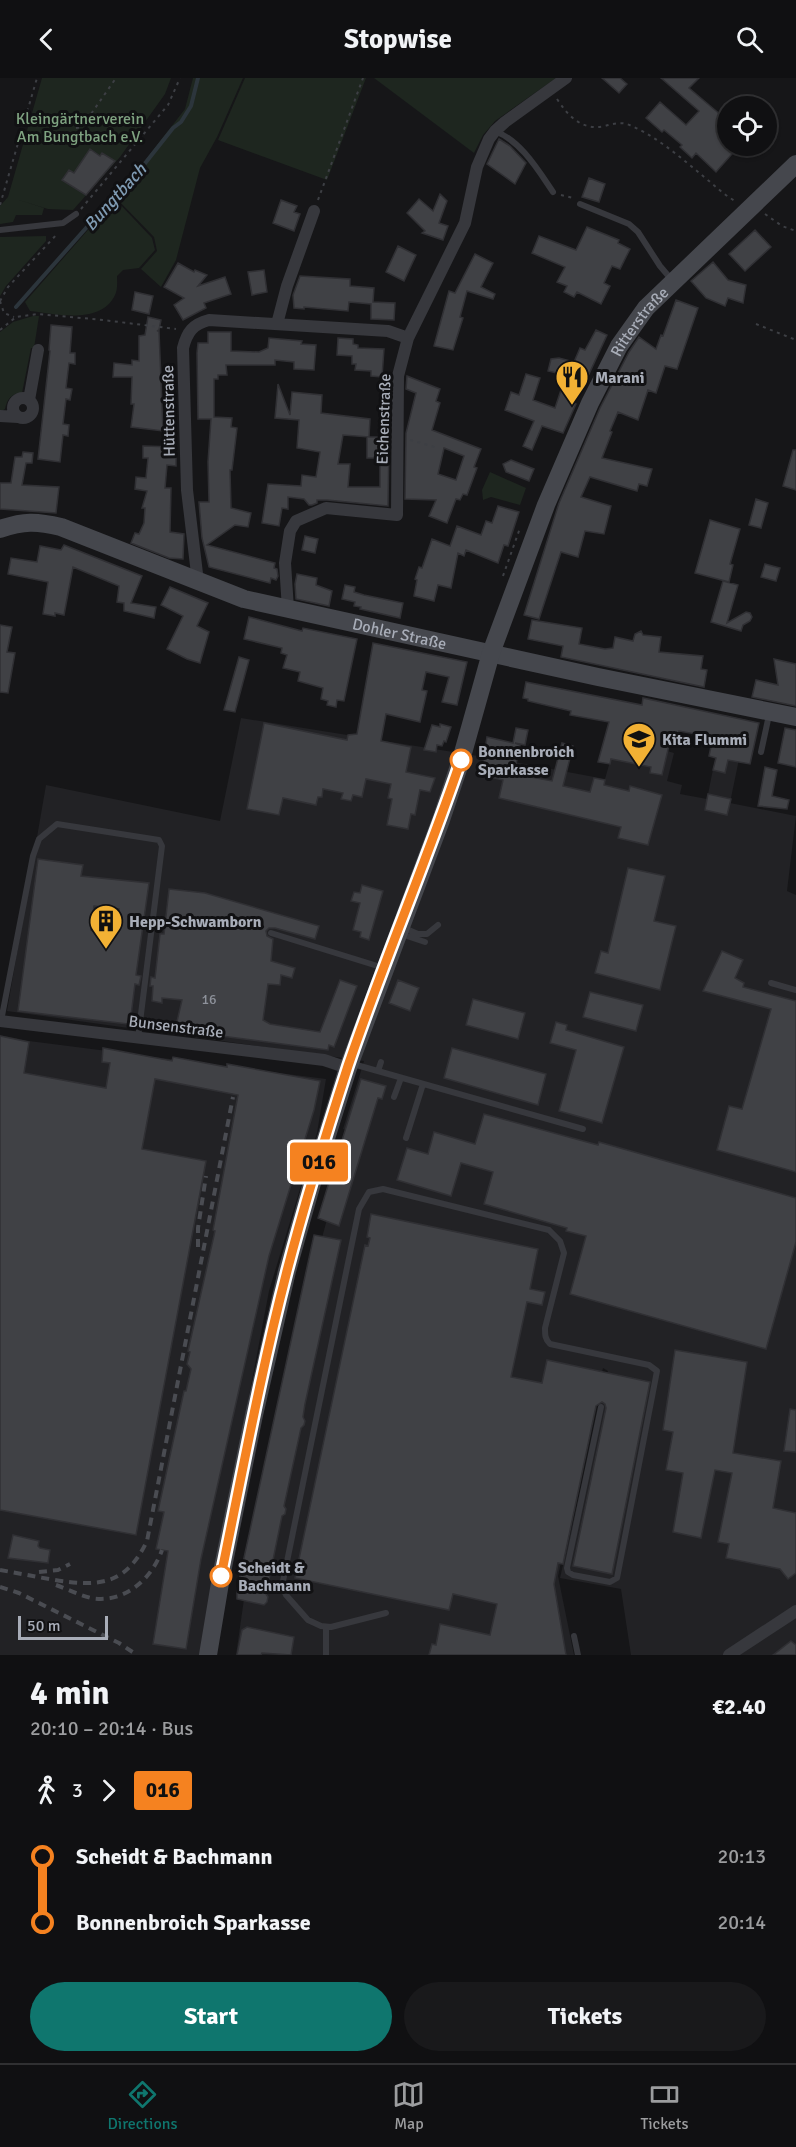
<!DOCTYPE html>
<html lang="en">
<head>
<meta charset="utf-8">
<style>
	body { margin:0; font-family:Signika,sans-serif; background:#19191b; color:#f1f3f6; height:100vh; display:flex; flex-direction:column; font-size:22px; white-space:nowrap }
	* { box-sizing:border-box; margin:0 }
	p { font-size:20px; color:#9c9d9f }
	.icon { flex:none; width:33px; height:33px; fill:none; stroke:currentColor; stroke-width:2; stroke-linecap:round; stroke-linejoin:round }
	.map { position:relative; height:1577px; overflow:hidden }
	.sheet { display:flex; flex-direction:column; background:#101012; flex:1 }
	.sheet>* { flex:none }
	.badge { padding:0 12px; border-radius:4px; font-size:21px; line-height:39px }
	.buttons { position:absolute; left:717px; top:18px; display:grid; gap:12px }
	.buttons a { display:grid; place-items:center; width:60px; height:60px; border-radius:50%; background:#101012; box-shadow:0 2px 4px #0004,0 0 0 2px #303032; font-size:30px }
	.scale { position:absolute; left:18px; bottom:15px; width:90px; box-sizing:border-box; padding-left:6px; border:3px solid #a8adb8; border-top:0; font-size:16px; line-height:21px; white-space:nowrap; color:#a8adb8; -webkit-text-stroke:4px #111113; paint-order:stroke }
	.map>.badge { position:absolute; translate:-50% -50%; box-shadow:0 0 0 3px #fff }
	.legs { display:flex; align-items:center; gap:9px; height:66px; padding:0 30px; font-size:20px }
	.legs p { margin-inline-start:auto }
	.summary { display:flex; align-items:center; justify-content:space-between; height:102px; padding:0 30px }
	h1 { font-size:33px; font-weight:800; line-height:45px }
	.action { display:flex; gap:12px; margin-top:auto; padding:12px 30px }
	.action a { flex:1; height:69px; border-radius:36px; background:#0f766e; color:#fff; font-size:24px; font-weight:800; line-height:69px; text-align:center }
	.action a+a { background:#19191b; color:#f1f3f6 }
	ul { padding:0 30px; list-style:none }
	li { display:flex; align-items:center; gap:21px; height:66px; font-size:22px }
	li i { display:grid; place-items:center; width:9px; height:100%; margin:0 8px; background:currentColor }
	li i::after { content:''; width:15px; height:15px; margin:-8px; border:4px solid; border-radius:50%; background:#101012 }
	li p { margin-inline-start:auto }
	li:first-child i { background:linear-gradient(#0000 50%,currentColor 0) }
	li:last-child i { background:linear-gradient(currentColor 50%,#0000 0) }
	header { display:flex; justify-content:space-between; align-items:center; height:78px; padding:0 30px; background:#101012; font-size:27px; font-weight:800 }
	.menu { display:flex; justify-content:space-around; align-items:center; height:84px; border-top:2px solid #303032; background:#101012; font-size:16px; color:#9c9d9f }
	.menu a { display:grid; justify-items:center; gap:3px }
	.menu .on { color:#0f766e }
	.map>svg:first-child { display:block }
	.built { fill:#222225 }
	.green { fill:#1e261f }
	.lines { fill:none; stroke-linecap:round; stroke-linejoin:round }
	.stream { stroke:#2c353c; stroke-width:4 }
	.building { fill:#404145; stroke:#303034; stroke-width:1.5; fill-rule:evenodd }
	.path { stroke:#3d3f44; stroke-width:2; stroke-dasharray:3 4.5; stroke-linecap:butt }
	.lane { stroke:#37383d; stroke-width:6 }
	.street { stroke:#37383d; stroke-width:12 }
	.secondary { stroke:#45474d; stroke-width:18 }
	.rail { stroke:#4a4c52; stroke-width:4; stroke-dasharray:8 6; stroke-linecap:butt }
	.line-1-casing { stroke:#fff; stroke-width:14 }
	.line-1 { stroke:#f58220; stroke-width:9 }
	.stop-1-dot { fill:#fff; stroke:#f58220; stroke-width:3 }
	.labels { text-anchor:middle; stroke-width:6; stroke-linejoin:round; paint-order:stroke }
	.number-label { font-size:14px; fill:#8e929b }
	.park-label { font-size:16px; fill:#7fa381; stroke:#111113 }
	.street-label { font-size:16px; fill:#a8adb8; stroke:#111113 }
	.poi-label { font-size:16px; font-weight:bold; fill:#a8adb8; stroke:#111113; text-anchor:start }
	.stop-label { font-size:16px; font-weight:bold; fill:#a8adb8; stroke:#111113; text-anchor:start }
	.water-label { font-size:18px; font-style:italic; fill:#7f9bb3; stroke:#111113 }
</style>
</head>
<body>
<header><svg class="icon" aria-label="back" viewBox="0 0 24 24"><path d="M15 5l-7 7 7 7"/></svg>Stopwise<svg class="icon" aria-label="search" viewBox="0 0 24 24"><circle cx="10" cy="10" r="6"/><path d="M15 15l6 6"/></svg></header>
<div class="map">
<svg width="796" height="1577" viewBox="0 0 796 1577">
	<rect width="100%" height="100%" fill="#161618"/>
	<path class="built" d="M643,620L657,670L674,675L667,703L682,707L680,716L707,721L724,637L747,642L730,725L796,738L787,813L796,817V1577H631L621,1511L560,1500L608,1293L603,1290L558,1498L574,1577H236L244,1521L301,1237L351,1053L343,1051L364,983L7,933L46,707L220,743L241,640L509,683L605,701L613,673L635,659Z
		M0,957L29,963L326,1001L317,1055L269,1213L200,1577H0Z"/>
	<path class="green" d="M42,0H171L165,16L120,79L73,132L48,131L16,121L44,130L42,137H16L13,144L0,146V128L8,119Z
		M193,0H243L217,59L200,90L176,182L161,209L141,191L157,173L154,159L116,120L185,31Z
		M245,0H366L327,102L218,62Z
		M374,0H556L495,43L483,57L474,75Z
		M115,121L152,160L155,172L139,190L123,192L117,198C117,204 118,211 115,217C101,247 56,236 30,233L25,224Z
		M46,158V163L6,208L0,218V159Z
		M33,238H39L34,270H31L22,315C12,315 7,321 5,331L0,334V254L13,244Z
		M490,394L526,410L520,427L491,419L483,422L482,412Z"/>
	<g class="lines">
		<path class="stream" d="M16,229L118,114L135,98L173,50L181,44L191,28L198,0"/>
	</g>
	<path class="building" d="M602,0H620L627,6L619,15Z
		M661,0H699L689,10L728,43V68H739L716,94L696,75L692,80L680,69L682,67L664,52L662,54L646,40L660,24L686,47L699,33Z
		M499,61L510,68L526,85L515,106L487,86Z
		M90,71L100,78L102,75L115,83L86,117L62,102L69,92L74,95Z
		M589,100L605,106L599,124L582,119Z
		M440,116L447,123L439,145L448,148L443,162L422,155L425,153L407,135L419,121L433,133Z
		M281,122L297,128L294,134L300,136L294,153L273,145Z
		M587,149L619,162L618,165L630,171L620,191L612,188L604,205L610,208L601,226L577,214L574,219L564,214L567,208L557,204L565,189L532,175L539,158L576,172Z
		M755,152L771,169L745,193L729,176Z
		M398,168L416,177L404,203L386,194Z
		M475,176L493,185L481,209L495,216L493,221L467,213L460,239L463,240L453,272L434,268L449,213L455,215Z
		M713,184L728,202L746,207L743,225L728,220L725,228L706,220L691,203Z
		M178,185L194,194L195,192L207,197L198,208L225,199L231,216L204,225L206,230L183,242L174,227L184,220L164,209Z
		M264,192L267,214L252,217L248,194Z
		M300,198L350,201V208L374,210L373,224L395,225L394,242L371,241V226L349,224L348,233L304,229V231L294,230L293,217Z
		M135,214L153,218L149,236L132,232Z
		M676,222L698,230L677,291L665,288L656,315L648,312L638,342L618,334L610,353L612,354L602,380L652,391L647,408L639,406L637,413L590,399L581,419L611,428L604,456L585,453L578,479L561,474L539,541L524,537L559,425L600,330L629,274L639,259L656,271L661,257L663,258Z
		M148,239L161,242L159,252L157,253H159L163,353L131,349L134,326H131L132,299H113L114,285L132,287V282L139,283V258L145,257Z
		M51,247L72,249L70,275H75V286L69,285L66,310L72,311L70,322L66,321L63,346L69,347L68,358L63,357L60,384L38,381L50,273L49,272Z
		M596,252L607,257L589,296L572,291L573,287L561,296L548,293L551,281L559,280L574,284L580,270L585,272Z
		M208,254H231V273L259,274L268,270L269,260L302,263L301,266L316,267L314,292L294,291V284L275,282V287H226L227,297H218V301H214V339L232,340L231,349L237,350L232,392H230L231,430L251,435L248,449L235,447L207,467L275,485L274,490L277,491L278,498L276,502L271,500L270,505L209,489L202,460L199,424H209L208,384L211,341H198L197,275L198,265H208Z
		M338,260L353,261V266L358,267V270L384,271L382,299L371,298V293L355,292L356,286H352V278L337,277Z
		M526,296L540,300L533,322L555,330L561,312L571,316L570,318L573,319L572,323L576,326L563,355L542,348L532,372L523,368L534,343L505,332L511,314L519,317Z
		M407,298L440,311L436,323L440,325L432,352L481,371L474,389L477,390L467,417L463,416L460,422L456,421L447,445L429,438L436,422L405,421L406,355L416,315L406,311ZM444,370L464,378L456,402L438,396Z
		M278,306L290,337L292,314L322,317L321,335L370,341L369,359L343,357L338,386H350L348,409H380V380H367V359H381V364H389L388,428L327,422H317V425L312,427H309L304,421L288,419V431L282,430L279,448L262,445L268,406L301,408L302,397L316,399L320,374L297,370L299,342L275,340Z
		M143,368L176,369V388L167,387L165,410H171L170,454L184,456L183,481L169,480L131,465L135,455L139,456L144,445L145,430H142L147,413L135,411L136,399L146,400L148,380H143Z
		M793,372H796V412L783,408Z
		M23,374L33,375L32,385H26L22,407L59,409L56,435L0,431V405H11L15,379H22Z
		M511,382L534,391L529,403L506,394L503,386Z
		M756,421L768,425L761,450L749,447Z
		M498,428L519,434L508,468L504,467L498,485L466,472L464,478L458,475L451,510L438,507L434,523L414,518L417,502L415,501L419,489L422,490L432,461L450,468L457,448L481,457L486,443L492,445Z
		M710,442L740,451L730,486L733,487L729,504L695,495Z
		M305,458L318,461L315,475L302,472Z
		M64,467L142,498L131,525L156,529L154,540L124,533V525L117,524L119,508L73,489L64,537L55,535V538L43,536L48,504L8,496L11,480L37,484L40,468L61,472Z
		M765,486L780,490L776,503L761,499Z
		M297,496L317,500L316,507L332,513L329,528L296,521L295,506Z
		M723,503L738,507L727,545L746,534L750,535L752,539L750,543L743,547L741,553L711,544Z
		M345,507L355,509L354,514L364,517L403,525L400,540L360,531L361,529L354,528L355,524L342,521Z
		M170,509L208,525L197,548L209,554L200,585L187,581L167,571L183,538L161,527Z
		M249,539L302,553L303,550L357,561L344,623L337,622L336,629L327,627L328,623L321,621L323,610L298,603L300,594L283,590L287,577L281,575L282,570L244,561Z
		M532,542L582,550L579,566L605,571L613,570L615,559L633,563L635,556L641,553L643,557L661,559L659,574L703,578L701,591L707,592L704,609L561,579L563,568L528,561Z
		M0,547L12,549L7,574L15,575L8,615L0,614Z
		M373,565L467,584L457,627L442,624L449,599L426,594L422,612L427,613L420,644L386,636L381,663L411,669L406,694L435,700L430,714L420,712L415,737L411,736L408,751L387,747L392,721L388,720L391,706L366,701L362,719L353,717L351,723L341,721L343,715L323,711L322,719H318L316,727L283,720L279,737L247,731L264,645L347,662L348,657L357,656Z
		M239,579L249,582L235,634L224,632Z
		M774,581L796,586V628L752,619L756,602L778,607Z
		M526,604L642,627L643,620L759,645L750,686L728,682L725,695L713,692L716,680L709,678L713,659L679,653L677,664L670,663L662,697L650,695L651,689L611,681L610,686L598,684L609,644L570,637L571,633L528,623V621L523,620Z
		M440,646L451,649L446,664L444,663L442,668L437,667L436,674L424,672L432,647L440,649Z
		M516,650L528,652L525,667L515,665L520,667L514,696L552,703L562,665L573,668L563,708L590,714L594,700L605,702L604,707L629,713L630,708L662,717L648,767L618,760L621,749L499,720L503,702L481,697L487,659L513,665Z
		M785,650L796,652V689L778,685Z
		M765,689L777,692L772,718L789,722L787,731L758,728Z
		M708,716L731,721L727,737L705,732Z
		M38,781L83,787L81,798L149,805L136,897L141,898L139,907L135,906L131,938L135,943L128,946L18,933ZM94,828L119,831L116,856L91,852Z
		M628,790L665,798L654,843L676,848L660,912L595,895L601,873L608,875Z
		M362,807L383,813L369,862L360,859L361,854L353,852L360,825L351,823L354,814L360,815Z
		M169,811L205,815L319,848L315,861L275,850H269L266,853L267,858L273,861L271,883L295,890L292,900L281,897L280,907L268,906L263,942L270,946L320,954L340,902L357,908L334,969L329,967L328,972L175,952L182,922L162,920V925L152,923L153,908H150L151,899L155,900L160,856H164Z
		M722,873L743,882L735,900L744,905L743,909L796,923V1094L717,1072L729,1028L742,1031L771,931L703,913Z
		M398,902L419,910L410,933L389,925Z
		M590,914L643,927L636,953L583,939Z
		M473,921L525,935L518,961L466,947Z
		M556,944L567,947L566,952L624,969L602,1045L559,1033L576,972L550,965Z
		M0,958L29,964L24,995L106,1010L110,985L102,984L103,970L172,983L173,979L227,989V986L320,1003L314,1032L269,1178L201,1481L186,1571L153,1566L168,1473L156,1471L164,1434L158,1433L184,1313H186L191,1291L187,1286L190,1274L188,1273L215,1153L213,1152L238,1017L155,1001L142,1071L206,1083L136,1457L0,1432Z
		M452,970L546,996L538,1027L444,1000Z
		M361,1001L386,1008L382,1021L378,1020L339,1148L318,1140Z
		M484,1036L598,1067L599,1064L796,1120V1164L766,1271L570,1216L586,1158L566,1153L567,1150L484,1126L493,1094L461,1085L451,1118L397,1102L407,1070L428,1076L434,1054L475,1066Z
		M371,1136L538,1171L530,1211L545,1214L542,1227L527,1224L511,1299L542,1305L547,1282L650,1304L612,1496L573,1488L606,1330L605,1326L602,1324L596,1328L563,1486L558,1485L554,1506L566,1577H429L432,1566L436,1567L440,1546L490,1557L497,1526L453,1516L449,1532L295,1500L365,1167L368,1168L370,1160L367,1159Z
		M314,1157L341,1162L305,1326L303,1339L305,1343L304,1347L301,1350L284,1428L286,1431L285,1436L282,1438L266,1516L268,1519L267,1524L264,1527L237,1521V1512Z
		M675,1272L747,1284L733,1375L781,1383L773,1430L796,1435V1495L788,1501L780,1491L726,1480L729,1466L718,1464L732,1395L715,1392L701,1460L673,1454L683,1395L666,1392L673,1354L663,1352Z
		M790,1331L796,1332V1374L784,1373Z
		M13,1457L39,1463L38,1468L40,1470L50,1472L48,1485L8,1480Z
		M247,1549L294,1559L291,1577L262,1575L261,1577H237L242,1552Z
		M791,1563L796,1567V1577H773Z"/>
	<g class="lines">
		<path class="path" d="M557,21C569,39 582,53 605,48C612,46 620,44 627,46C655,57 680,79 703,98C714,107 723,116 735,123
			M76,50L82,49L116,0
			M561,117L573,120
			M318,122L363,0
			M0,127L37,0
			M81,131L168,27L180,0
			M765,136L782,148L796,153
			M0,223L8,209L58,155
			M0,223L4,235L14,239
			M756,246L796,262
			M0,252L16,239L38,236L103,242L176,251
			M410,362L432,368L438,371
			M503,498L520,450"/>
		<path class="lane" d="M495,53C521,63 538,92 553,114
			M580,126L629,146L638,154L660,188L671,201
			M0,152L63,145L76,136
			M761,674L769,637
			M404,850L418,856H427L438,847
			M271,855L384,890
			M401,856L425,864
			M771,905L796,912
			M1,943L33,778L39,761L57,746L159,762L162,768L138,960
			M353,986L583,1051
			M378,993L381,984
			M394,1019L401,1000
			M406,1060L423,1006
			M386,1535L331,1549L321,1548L308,1542L286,1517L282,1508L359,1131L369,1114L383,1111L549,1152L560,1163L564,1175L545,1250C545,1257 545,1261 550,1266L649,1287L657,1293L617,1500L610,1504L573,1497L568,1494L567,1490L601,1329
			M326,1549V1577
			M574,1558L578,1577"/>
		<path class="street" d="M277,246L287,208L314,133
			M13 330a10 10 0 1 1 20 0a10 10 0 1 1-20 0Z
			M29,322L38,272
			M0,338L18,339
			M198,504L187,412L183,270C187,254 193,246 209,242L388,253L408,260
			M288,531L285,485L290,453L296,443L326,430L397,437L398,298L408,260L465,145L477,89L489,61L495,53L505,44L566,0
			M0,943L324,982L348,990
			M729,1577L796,1533"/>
		<g class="secondary">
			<path id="s1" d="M0,451C24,443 36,443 61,449L244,521L598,599L796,639"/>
			<path id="s2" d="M208,1577L221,1499L254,1337L287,1193L312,1105L348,990L441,742L461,682L491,575L546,427L590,325L619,268L646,230L796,86"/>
		</g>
		<path class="rail" d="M198,1169V1150L206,1098
			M0,1492C18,1495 36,1499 55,1502C99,1509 126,1507 147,1463L233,1019
			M39,1494L58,1492L70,1486
			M56,1507C67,1511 79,1517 91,1520C124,1526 152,1501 162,1472
			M0,1509L19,1515L119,1565L137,1577"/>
	</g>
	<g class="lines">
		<g class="line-1-casing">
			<path id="line-1" d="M221,1498C242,1396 261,1293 287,1193C305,1124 326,1056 348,988C383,885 426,785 461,682"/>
		</g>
		<use href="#line-1" class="line-1"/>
	</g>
	<defs>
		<g id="restaurant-pin" transform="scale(1.725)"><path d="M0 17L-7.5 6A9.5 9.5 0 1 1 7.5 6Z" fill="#f2b134" stroke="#111113"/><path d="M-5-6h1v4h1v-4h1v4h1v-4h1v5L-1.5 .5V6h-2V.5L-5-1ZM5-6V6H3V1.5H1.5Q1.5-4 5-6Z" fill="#111"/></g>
		<g id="school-pin" transform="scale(1.725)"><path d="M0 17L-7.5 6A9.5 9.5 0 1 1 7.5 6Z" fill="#f2b134" stroke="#111113"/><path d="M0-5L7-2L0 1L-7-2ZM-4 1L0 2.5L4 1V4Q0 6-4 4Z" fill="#111"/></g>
		<g id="building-pin" transform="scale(1.725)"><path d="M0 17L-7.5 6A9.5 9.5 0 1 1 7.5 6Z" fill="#f2b134" stroke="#111113"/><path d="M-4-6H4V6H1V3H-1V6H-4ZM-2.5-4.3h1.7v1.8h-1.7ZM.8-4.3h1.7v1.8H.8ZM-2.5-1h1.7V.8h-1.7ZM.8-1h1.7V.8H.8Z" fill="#111"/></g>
	</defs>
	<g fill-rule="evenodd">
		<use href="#restaurant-pin" x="572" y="299"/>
		<use href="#school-pin" x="639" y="661"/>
		<use href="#building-pin" x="106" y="843"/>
	</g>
	<g class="stop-1-dot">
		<circle cx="461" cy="682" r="10"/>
		<circle cx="221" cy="1498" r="10"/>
	</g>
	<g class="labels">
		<g class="number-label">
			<text x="209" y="926">16</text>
		</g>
		<g class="park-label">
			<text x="80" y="46">Kleingärtnerverein<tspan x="80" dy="18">Am Bungtbach e.V.</tspan></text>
		</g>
		<g class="street-label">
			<text dy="6" stroke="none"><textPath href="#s2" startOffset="1408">Ritterstraße</textPath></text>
			<text transform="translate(168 333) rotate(-91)" y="6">Hüttenstraße</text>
			<text transform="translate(383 341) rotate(-88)" y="6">Eichenstraße</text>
			<text dy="6" stroke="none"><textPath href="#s1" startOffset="418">Dohler Straße</textPath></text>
			<text transform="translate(176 948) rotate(7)" y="6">Bunsenstraße</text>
		</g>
		<g class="poi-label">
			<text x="595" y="305">Marani</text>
			<text x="662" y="667">Kita Flummi</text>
			<text x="129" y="849">Hepp-Schwamborn</text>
		</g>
		<g class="stop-label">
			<text x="478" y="679">Bonnenbroich<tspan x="478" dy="18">Sparkasse</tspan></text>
			<text x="238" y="1495">Scheidt &amp;<tspan x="238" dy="18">Bachmann</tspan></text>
		</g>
		<g class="water-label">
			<text transform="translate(115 119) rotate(-48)" y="6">Bungtbach</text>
		</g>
	</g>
</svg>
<div class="buttons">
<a><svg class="icon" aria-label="locate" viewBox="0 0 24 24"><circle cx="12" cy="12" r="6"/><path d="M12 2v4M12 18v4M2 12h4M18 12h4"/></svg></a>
</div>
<div class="scale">50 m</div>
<b class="badge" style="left:319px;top:1084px;background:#f58220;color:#111">016</b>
</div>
<section class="sheet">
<div class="summary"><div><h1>4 min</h1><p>20:10 – 20:14 · Bus</p></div><b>€2.40</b></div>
<div class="legs"><svg class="icon" aria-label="walk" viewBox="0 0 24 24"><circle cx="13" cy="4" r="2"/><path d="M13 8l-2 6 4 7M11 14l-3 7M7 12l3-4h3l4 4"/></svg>3<svg class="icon" aria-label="forward" viewBox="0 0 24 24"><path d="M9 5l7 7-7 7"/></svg><b class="badge" style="background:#f58220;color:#111">016</b></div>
<ul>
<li><i style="color:#f58220"></i><b>Scheidt &amp; Bachmann</b><p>20:13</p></li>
<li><i style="color:#f58220"></i><b>Bonnenbroich Sparkasse</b><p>20:14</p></li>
</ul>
<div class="action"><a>Start</a><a>Tickets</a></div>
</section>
<nav class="menu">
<a class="on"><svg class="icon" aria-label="directions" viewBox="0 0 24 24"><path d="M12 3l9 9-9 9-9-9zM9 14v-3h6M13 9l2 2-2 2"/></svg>Directions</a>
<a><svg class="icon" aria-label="map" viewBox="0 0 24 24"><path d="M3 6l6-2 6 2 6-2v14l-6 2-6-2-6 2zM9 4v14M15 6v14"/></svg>Map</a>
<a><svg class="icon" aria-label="tickets" viewBox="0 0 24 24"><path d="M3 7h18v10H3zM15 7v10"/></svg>Tickets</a>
</nav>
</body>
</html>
